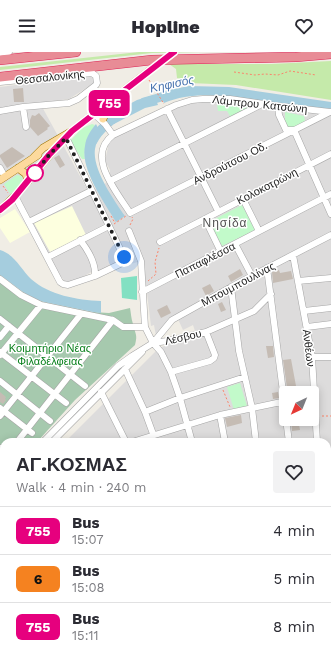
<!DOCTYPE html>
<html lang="en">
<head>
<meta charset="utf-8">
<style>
	body { margin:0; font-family:"Work Sans",sans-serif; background:#f2f2f3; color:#2b2b33; height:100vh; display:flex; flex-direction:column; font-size:15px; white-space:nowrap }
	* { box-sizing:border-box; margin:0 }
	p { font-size:13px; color:#7c7c81 }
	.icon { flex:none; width:22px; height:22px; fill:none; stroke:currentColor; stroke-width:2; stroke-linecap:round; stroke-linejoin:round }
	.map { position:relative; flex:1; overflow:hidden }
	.side { position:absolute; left:0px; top:386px; width:331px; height:220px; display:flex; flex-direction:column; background:#fff; border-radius:12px 12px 0 0; box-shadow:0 2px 10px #0003 }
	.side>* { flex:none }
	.badge { padding:0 8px; border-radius:6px; font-size:14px; line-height:26px }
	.needle { width:26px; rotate:223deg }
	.buttons { position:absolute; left:279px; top:334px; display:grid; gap:8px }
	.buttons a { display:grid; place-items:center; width:40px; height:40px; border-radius:4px; background:#fff; box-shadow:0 2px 10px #0003; font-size:20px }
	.you { position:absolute; width:20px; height:20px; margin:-10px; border:3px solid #fff; border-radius:50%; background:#1a73e8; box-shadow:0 0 0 6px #1a73e833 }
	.map>.badge { position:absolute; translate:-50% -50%; box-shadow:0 0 0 2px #fff }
	.round { display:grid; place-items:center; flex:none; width:42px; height:42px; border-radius:4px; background:#f2f2f3 }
	.headline { display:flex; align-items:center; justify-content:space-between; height:68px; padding:0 16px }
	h1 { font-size:19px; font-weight:800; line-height:30px }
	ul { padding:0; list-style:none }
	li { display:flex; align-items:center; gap:12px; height:48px; padding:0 16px; border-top:1px solid #e1e1e2 }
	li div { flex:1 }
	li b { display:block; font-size:15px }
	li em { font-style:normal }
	li .badge { min-width:44px; font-weight:700; text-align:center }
	header { display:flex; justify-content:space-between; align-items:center; height:52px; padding:0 16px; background:#fff; font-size:18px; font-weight:800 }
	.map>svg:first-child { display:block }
	.residential { fill:#dddcdc; fill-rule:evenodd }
	.industrial { fill:#e9d7e4 }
	.education { fill:#fdffdf }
	.grass { fill:#c5eaaa }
	.cemetery { fill:#a6c9ae }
	.park { fill:#c2faca }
	.pitch { fill:#82e0c2 }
	.water { fill:#a5cdde }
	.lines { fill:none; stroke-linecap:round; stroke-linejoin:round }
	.river { stroke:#a5cdde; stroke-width:9 }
	.building { fill:#c5bcb4 }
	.major-tunnel { stroke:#c6c4bd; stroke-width:7; stroke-dasharray:7 3.5; stroke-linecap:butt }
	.minor-casing { stroke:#a6a6a6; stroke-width:7 }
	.major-casing { stroke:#9a7200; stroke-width:8 }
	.highway-casing { stroke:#dd2355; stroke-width:10 }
	.path { stroke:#fb846b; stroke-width:1; stroke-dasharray:2 2; stroke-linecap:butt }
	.minor { stroke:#fff; stroke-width:6 }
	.major { stroke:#fdda9d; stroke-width:7 }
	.highway { stroke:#e88c96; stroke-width:9 }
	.rail-casing { stroke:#6d6d6d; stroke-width:3 }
	.rail { stroke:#fff; stroke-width:1.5; stroke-dasharray:4.5; stroke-linecap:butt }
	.line-casing { stroke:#fff; stroke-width:9 }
	.line { stroke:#e6007e; stroke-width:6 }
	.walk { stroke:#1f1f1f; stroke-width:4; stroke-dasharray:0 7.2 }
	.stop-dot { fill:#fff; stroke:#e6007e; stroke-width:2 }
	.labels { text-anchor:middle; stroke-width:3; stroke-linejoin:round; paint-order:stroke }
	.street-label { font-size:11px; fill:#1f1f1f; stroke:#fff }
	.park-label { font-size:11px; fill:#0a801d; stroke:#fff }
	.water-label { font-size:12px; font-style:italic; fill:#4a75b0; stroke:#fff }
	.neighbourhood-label { font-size:12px; letter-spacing:1px; fill:#525252; stroke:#fff }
</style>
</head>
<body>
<header><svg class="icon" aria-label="menu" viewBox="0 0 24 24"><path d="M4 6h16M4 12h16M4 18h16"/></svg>Hopline<svg class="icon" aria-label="heart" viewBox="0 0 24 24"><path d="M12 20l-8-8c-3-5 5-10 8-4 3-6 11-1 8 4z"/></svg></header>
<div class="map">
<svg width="331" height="606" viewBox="0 0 331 606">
	<rect width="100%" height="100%" fill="#f0ede5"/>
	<path class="residential" d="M95,23L96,30L69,47L40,51L87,137L30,166L15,139L0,154V35Z
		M230,47L331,60V406L327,410V390H65L159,296L196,282L193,273L183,278L177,265L156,284L154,273L151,274L147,241L141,209L106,219L95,218L68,233L51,213L29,171L110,129V118L105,109L108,95V87L176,53ZM286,341H312V367H286Z
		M4,444V517L0,510V446Z
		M331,446V586L327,590V449Z
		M23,602H44L46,606H0V604Z
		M124,602H313L308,606H119Z"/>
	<path class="industrial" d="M331,415V434L327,437V418Z
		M87,602H110L105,606H82Z"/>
	<path class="education" d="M72,154L86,183L50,200L34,171Z
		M15,157L30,180L10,191L0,176V166Z
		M331,530V583L329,584L327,562V531Z"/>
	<path class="grass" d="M139,0H202L152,1L0,18V15Z
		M331,9V48L236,33L190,31L177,26L176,17L169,12H271Z"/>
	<path class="cemetery" d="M0,223C14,233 27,245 44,250L93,260L109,261L130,256C131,261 131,266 133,272C135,282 138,282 135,293L75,348L37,390H4V421L0,424Z"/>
	<path class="park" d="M217,52L251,55L231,66L227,59H218Z
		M285,60L304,64L305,69L289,78L285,69Z
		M92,72L95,73C89,83 83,96 85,107H82L71,91V88L82,76Z
		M17,123L22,124L23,130L11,143L4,132Z
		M242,153L255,178L222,194L209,170Z
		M240,331L247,354L234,358L227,335Z
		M141,602H161L162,606H142Z"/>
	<path class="pitch" d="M137,224V248L122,246L121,226Z"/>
	<path class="water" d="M189,34L229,35L331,50V60C310,56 288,53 267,50C233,45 196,37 164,51L159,41L169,38Z
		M154,43L158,53L145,56L114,72L109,63L137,48Z
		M96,72L101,82C98,87 96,91 95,97C92,117 114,148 125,164L116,170C104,150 80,117 85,94C86,85 91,78 96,72Z
		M0,198C14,202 21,217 31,227C49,243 77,248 101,249V261L93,260L44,250C27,245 14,233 0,223Z"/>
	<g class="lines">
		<path class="river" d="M144,50L172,42
			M93,89C98,78 112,67 122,61"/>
	</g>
	<path class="building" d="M23,36L24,50H14L13,37Z
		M39,61L50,74L47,76L48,77L38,84L30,75V68L32,63L35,64Z
		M12,95L25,104L7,116L0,105V103Z
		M59,103L65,113L60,116L54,106Z
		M240,217L243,223L231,230L228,224Z
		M279,218L280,221L291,219L293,227L273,231L272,220Z
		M210,232L214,239L206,244L202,236Z
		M222,250L226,258L221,260L218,252Z
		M167,253L171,261L161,266L157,258Z
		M266,294H273L274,305L268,306Z
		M291,307L296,334L287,336L283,308Z
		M0,340L6,345L5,347L6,348L3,352L0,350Z
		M278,340L279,346L273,347L272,341Z
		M241,363L242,371L227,375L225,366Z
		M291,367H298L300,378L292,379Z"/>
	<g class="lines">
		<path class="major-tunnel" d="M163,8L174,0"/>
		<g class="minor-casing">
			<path id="minor" d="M0,1L9,0
				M0,30L92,21L96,24L97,31L96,33L78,47L69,51L23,55L0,59
				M278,54L279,63L286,78H294L331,162
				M23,55L26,75
				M167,57L218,159
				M330,60L130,161C117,140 85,104 113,83L176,53L192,48L203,47H230L278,54L330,60H331
				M94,62L105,72L113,83
				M0,116L5,125
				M110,129L262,52
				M15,144L60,230L63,232L68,233L95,224L120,212L124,205L66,85
				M243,147L259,179
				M205,167L221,200
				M29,170L91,139
				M129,179L141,209L145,275L153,291L161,300L171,320L180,346L192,390
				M80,188C88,198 96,210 95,224
				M160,190L331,102
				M235,192L252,224
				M293,203L312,305L317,390
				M48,205L109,174
				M267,216L286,363
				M0,227L21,243L41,253L113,268L123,275H145
				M298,229L331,226
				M231,235L239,299L252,356L256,390
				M142,240L331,142
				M304,259L331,256
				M0,267L85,334
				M307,275L331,272
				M0,285L9,274
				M153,291L167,289L206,280L254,259L271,242
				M0,300L66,351
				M0,303L41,253
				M312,305H331
				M125,317L145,360L156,390
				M171,320L210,309L214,306L215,303L206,280
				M0,329L50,369
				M101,340L126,390
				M0,356L32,381
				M145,360L180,346L245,325
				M220,363L225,390
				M0,364L81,262
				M286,367L289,390
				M17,390L113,268
				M43,390L118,314L132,304L153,291L172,268L231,235L331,183
				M52,390L142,300
				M132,390L220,363L286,349
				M0,396L4,399
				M0,412L4,407
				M327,414L331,411
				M0,428L4,425
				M0,436L4,433
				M327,446L331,443
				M0,526L4,534
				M327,528L331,527
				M327,586L328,597
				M0,596H4
				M48,602L50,606
				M133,602L135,606
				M207,602L208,606
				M226,602L227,606
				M255,602L256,606
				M301,602L302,606
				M165,604L172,602
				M71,606L76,602
				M116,606L121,602"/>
		</g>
		<g class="major-casing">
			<path id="major" d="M103,67L109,52
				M34,105L43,96L72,79L158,12
				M18,116L26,122L28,129
				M0,128L38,103
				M0,158L15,144L59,92
				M327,598L331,595
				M316,606L322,602"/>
		</g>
		<g class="highway-casing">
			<path id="highway" d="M0,8L76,0
				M0,25L152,8L296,5L331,2"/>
		</g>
		<path class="path" d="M234,20L255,23L265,22L278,23L290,19L316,23
			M149,28L164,52
			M3,134L8,141
			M111,164L115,171
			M114,172L126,164
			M130,173L133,167L132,165
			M148,229L156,222L155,210L159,196
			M223,338L230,355
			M322,364H331"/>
		<use href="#minor" class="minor"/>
		<use href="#major" class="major"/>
		<use href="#highway" class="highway"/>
		<g class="rail-casing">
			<path id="rail" d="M327,424L331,421
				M88,606L93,602"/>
		</g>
		<use href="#rail" class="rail"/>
	</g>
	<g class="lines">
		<g class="line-casing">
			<path id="line" d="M0,158L12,148L49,103L72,79L174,0"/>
		</g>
		<use href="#line" class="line"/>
		<path class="walk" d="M35,121L49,103L66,86L124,205"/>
	</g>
	<circle class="stop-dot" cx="35" cy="121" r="8"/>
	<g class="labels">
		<g class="street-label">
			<text transform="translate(50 25) rotate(-6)" y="4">Θεσσαλονίκης</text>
			<text transform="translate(260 52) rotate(6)" y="4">Λάμπρου Κατσώνη</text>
			<text transform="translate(230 111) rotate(-27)" y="4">Ανδρούτσου Οδ.</text>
			<text transform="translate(267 134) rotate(-27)" y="4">Κολοκοτρώνη</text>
			<text transform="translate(205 208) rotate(-27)" y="4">Παπαφλέσσα</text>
			<text transform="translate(238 232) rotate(-28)" y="4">Μπουμπουλίνας</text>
			<text transform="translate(183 285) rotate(-13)" y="4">Λέσβου</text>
			<text transform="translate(309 296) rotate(83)" y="4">Ανθέων</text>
		</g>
		<g class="park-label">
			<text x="50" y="300">Κοιμητήριο Νέας<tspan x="50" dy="13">Φιλαδέλφειας</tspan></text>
		</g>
		<g class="water-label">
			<text transform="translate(172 32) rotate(-12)" y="4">Κηφισός</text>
		</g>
		<g class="neighbourhood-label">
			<text x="225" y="175">Νησίδα</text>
		</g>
	</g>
</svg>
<div class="buttons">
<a><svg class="needle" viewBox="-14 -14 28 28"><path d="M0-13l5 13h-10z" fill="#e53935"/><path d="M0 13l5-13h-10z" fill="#7c7c81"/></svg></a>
</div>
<div class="you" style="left:124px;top:205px"></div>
<b class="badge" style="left:109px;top:51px;background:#e6007e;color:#fff">755</b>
<section class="side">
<div class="headline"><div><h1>ΑΓ.ΚΟΣΜΑΣ</h1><p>Walk · 4 min · 240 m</p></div><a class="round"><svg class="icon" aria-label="heart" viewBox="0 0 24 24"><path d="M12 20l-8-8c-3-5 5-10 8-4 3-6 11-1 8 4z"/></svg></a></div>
<ul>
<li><span class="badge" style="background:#e6007e;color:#fff">755</span><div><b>Bus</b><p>15:07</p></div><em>4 min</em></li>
<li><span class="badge" style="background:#f58220;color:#111">6</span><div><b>Bus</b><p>15:08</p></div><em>5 min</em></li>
<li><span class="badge" style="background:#e6007e;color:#fff">755</span><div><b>Bus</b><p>15:11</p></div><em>8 min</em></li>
</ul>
</section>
</div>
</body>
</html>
